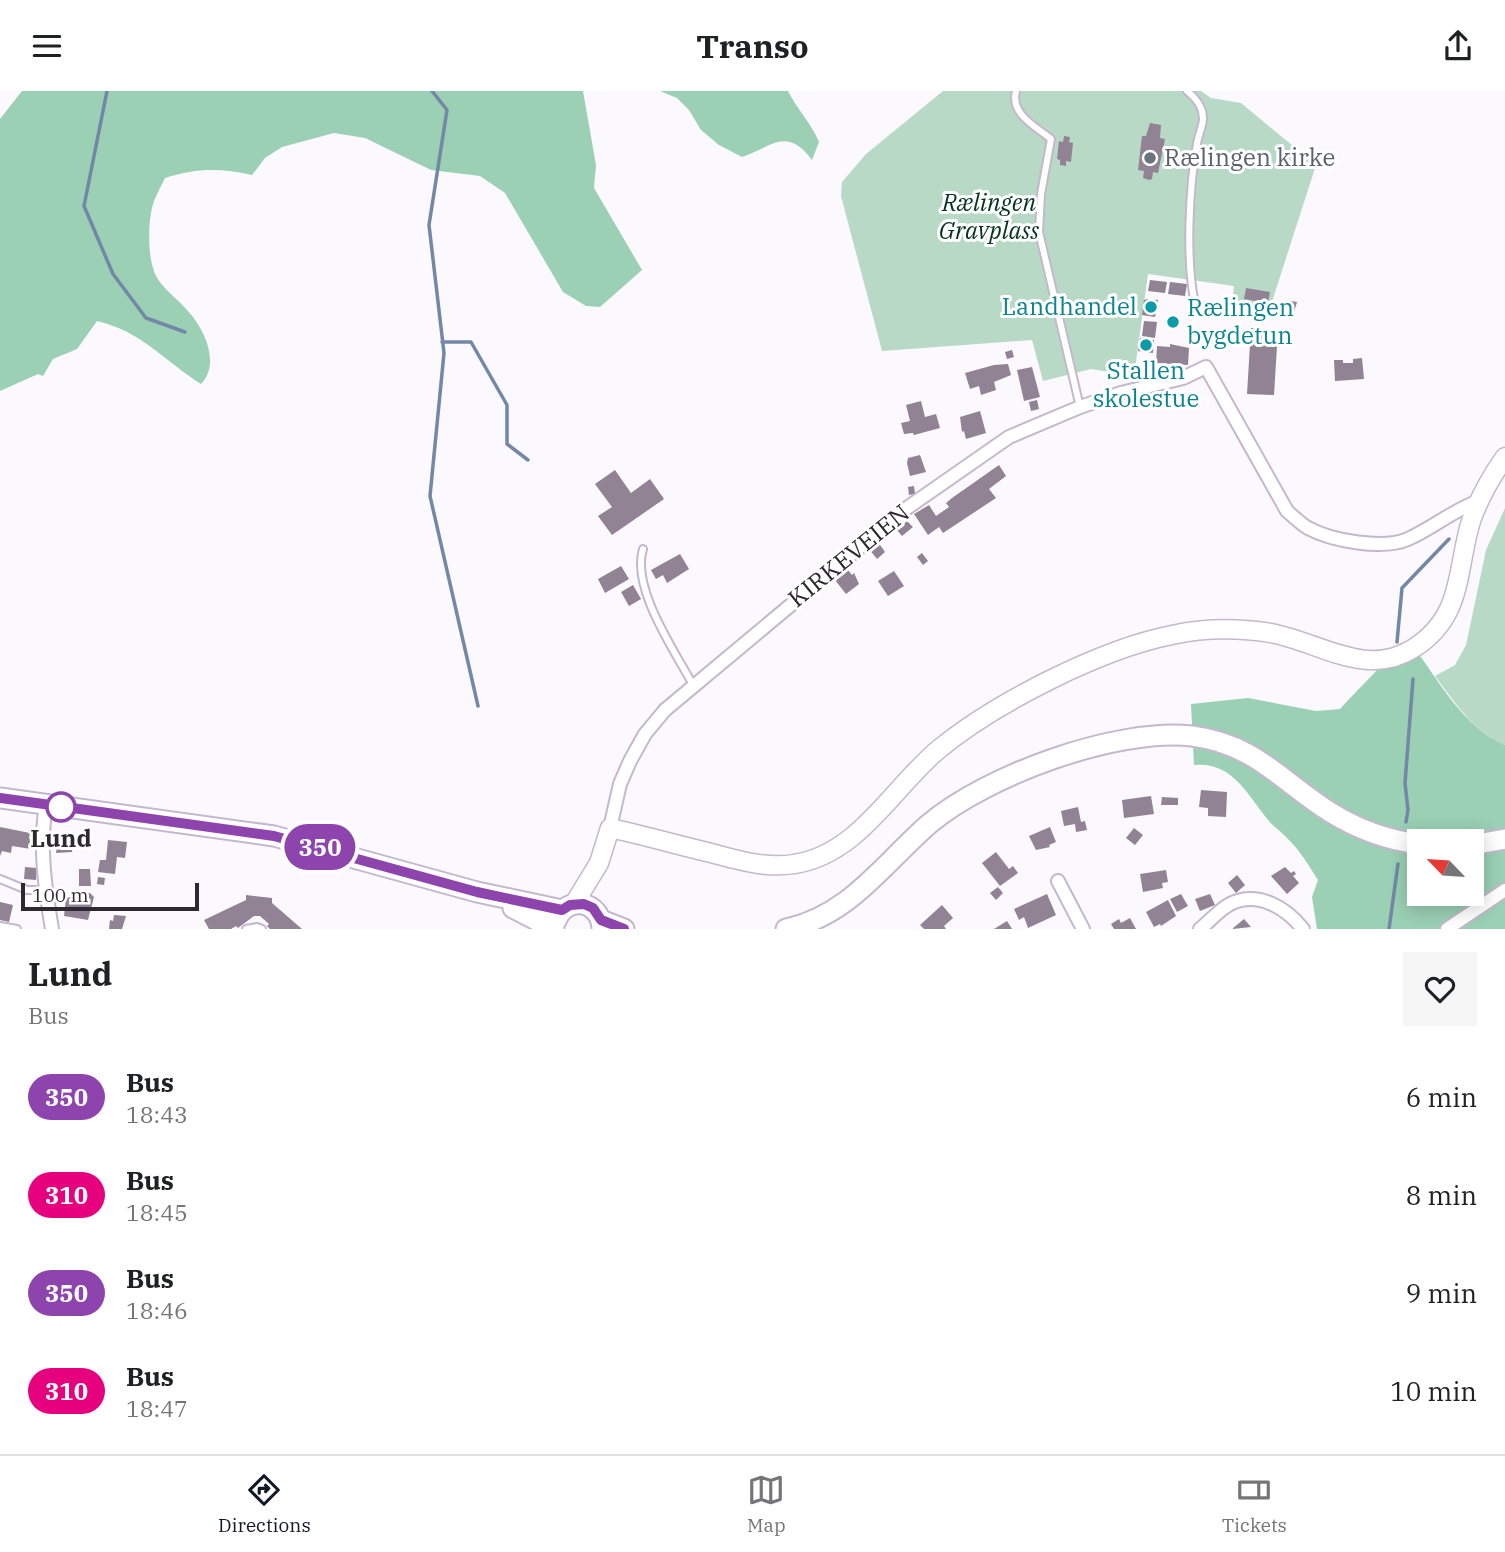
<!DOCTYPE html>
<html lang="en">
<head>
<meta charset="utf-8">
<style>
	body { margin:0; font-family:"IBM Plex Serif",serif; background:#f6f6f6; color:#202124; height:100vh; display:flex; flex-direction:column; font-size:26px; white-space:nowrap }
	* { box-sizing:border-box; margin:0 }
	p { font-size:23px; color:#757577 }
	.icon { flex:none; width:38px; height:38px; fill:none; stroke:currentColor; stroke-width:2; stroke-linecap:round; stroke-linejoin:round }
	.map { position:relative; height:838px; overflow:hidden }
	.panel { display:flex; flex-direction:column; background:#fff; flex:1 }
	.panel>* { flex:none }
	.badge { padding:0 14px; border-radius:23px; font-size:24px; line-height:46px }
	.needle { width:46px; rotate:295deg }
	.buttons { position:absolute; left:1407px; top:738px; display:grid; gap:14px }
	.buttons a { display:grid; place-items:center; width:77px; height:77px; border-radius:0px; background:#fff; box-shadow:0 4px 18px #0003; font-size:35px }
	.scale { position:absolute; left:21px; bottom:18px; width:178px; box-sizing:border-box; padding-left:7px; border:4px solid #2e2931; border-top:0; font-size:19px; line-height:24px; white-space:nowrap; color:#2e2931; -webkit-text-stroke:5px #fff; paint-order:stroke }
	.map>.badge { position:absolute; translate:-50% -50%; box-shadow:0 0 0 4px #fff }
	.round { display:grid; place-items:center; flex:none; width:74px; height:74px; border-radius:0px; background:#f6f6f6 }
	.headline { display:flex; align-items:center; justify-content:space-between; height:119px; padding:0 28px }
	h1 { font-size:33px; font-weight:800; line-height:52px }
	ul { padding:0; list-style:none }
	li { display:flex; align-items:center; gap:21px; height:98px; padding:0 28px }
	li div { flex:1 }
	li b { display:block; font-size:26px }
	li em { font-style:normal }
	li .badge { min-width:77px; font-weight:700; text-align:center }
	header { display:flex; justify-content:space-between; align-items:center; height:91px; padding:0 28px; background:#fff; font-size:32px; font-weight:800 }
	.tabs { display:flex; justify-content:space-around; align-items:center; height:98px; border-top:2px solid #e0e0e0; background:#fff; font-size:19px; color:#757577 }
	.tabs a { display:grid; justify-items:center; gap:4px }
	.tabs .active { color:#111827 }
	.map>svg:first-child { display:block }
	.green { fill:#b9d9c7 }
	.forest { fill:#9bd0b4; fill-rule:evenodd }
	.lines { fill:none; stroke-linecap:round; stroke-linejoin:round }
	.stream { stroke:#7388a7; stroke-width:3.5 }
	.building { fill:#918294 }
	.lane-casing { stroke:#c4b8ce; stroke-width:10 }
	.street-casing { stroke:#c4b8ce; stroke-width:16 }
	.secondary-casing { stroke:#c4b8ce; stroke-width:21 }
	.primary-casing { stroke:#c4b8ce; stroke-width:23 }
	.lane { stroke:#fff; stroke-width:6 }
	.street { stroke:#fff; stroke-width:12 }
	.secondary { stroke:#fff; stroke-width:18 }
	.primary { stroke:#fff; stroke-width:19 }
	.line-casing { stroke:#fff; stroke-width:16 }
	.line { stroke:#8e44ad; stroke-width:10 }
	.worship-dot { fill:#6b7280; stroke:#fff; stroke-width:2.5 }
	.culture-dot { fill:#0f9aa8; stroke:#fff; stroke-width:2.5 }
	.stop-dot { fill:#fff; stroke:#8e44ad; stroke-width:3.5 }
	.labels { text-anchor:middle; stroke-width:6; stroke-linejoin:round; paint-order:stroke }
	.worship-label { font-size:24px; fill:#5b616d; stroke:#fff; text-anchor:start }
	.park-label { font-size:24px; font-style:italic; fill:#063321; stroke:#fff }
	.culture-label { font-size:24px; fill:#0d838f; stroke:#fff; text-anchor:end }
	.street-label { font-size:24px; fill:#2e2931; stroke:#fff }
	.stop-label { font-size:24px; font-weight:bold; fill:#2e2931; stroke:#fff }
</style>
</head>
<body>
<header><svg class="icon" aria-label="menu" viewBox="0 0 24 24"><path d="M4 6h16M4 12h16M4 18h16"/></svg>Transo<svg class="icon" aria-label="share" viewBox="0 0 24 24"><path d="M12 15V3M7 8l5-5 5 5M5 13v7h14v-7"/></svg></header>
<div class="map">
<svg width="1505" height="838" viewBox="0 0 1505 838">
	<rect width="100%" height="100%" fill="#fbf9fe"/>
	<path class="green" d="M943,0H1201L1211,7L1241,12L1316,74L1270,217L1232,213L1234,195L1148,183L1134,285L1091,278L1043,290L1032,249L882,260L841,105L842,91L866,63Z
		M1505,417V654C1473,640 1456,613 1435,585L1455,574L1466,554L1486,459Z"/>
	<path class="forest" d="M22,0H583L596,74L594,97L642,179L600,216L586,215L563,201L505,102L480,85L431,79L365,47L334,42L282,56L265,67L252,84C220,77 197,77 165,87C161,96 154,107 152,117C148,134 148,160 153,177C157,194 176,206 187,219C204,237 221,272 201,293C163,269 143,241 97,230L77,258L53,268L43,285L38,283L0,300V28Z
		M660,0H788C797,18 811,32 819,51L812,69C786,35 772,56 742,66L719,54L701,39L689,19L677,7Z
		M1400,552L1413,555C1439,590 1463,636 1505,654V838H1317L1312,806L1318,789C1309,775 1301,761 1289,749C1283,742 1275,737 1269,730C1248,705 1233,670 1194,674L1191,613L1248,607L1316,620L1340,618C1360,596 1382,576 1400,552ZM1419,751H1472V803H1419Z"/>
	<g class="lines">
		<path class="stream" d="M107,0L84,115L113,183L146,227L185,241
			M432,0L447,19L429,134L444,262L430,405L478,615
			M442,251H471L507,314V353L528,369
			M1397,551L1402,497L1449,448
			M1406,731L1408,719L1405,692L1413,588
			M1389,838L1398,773"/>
	</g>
	<path class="building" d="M1150,32L1161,34L1160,47L1165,48L1158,82L1153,81L1152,88L1149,89L1143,87L1144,80L1138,79L1142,45H1146Z
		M1064,45L1070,46L1069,51L1073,52L1071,71L1066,70V75L1060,74V69L1057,68L1059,50L1063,51Z
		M1150,189L1167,191L1165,202L1148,200Z
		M1170,191L1187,193L1185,205L1168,203Z
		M1246,197L1270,201L1268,212L1244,208Z
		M1147,208L1158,209L1155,226L1142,224L1144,209Z
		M1286,209L1297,211L1292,228L1282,225Z
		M1144,230L1157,231L1155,247L1142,245Z
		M1251,237L1278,239L1274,304L1247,303Z
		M1140,247L1154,249L1153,262L1138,260Z
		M1170,253L1189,257L1188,274L1156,272L1157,255L1170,256Z
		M1012,259L1014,266L1007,268L1005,261Z
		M1362,267L1364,288L1335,290L1334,269H1343V272H1353V268Z
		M1008,273L1011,284L994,291L996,299L981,304L979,295L970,298L965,282L994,274Z
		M1032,276L1040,306L1024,310L1017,279Z
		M1037,309L1039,318L1031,320L1029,311Z
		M921,310L925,326L936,323L940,337L914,344L913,342L904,343L901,332L910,330L906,314Z
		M980,320L986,342L966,348L964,340L962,341L960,326Z
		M920,364L926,381L910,385L907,372L908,367Z
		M999,374L1006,385L989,398L996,407L943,442L939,436L928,444L914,423L929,414L936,425L949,416L946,412L952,407Z
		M615,379L631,402L650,388L664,408L612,444L598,425L612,416L595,393Z
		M914,395L915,403L909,404L908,396Z
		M907,430L913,436L902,445L897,439Z
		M878,451L885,461L877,468L869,458Z
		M922,462L928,470L923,474L917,466Z
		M680,463L689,478L667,492L663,484L656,488L651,479Z
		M621,475L629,488L605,502L598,488Z
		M848,479L852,484L854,482L859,493L846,503L835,489Z
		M894,480L904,495L888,505L878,490Z
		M633,494L641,508L629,515L621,501Z
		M1201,699L1227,701L1226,726L1208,725V717L1199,716Z
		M1151,705L1154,723L1124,727L1122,709Z
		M1162,706L1178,707V714H1161Z
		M1078,716L1081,731L1085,730L1087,739L1076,741L1075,733L1064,735L1061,720Z
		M0,736L30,742L29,748H32L31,758L12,755L11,762L2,760L0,765Z
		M1050,736L1056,751L1049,754L1050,756L1036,759L1029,745Z
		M1134,737L1143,744L1135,754L1126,747Z
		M58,743L74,744L72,761L56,762Z
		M108,749L127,751L125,767L117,766L115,783L98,781L100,769H106Z
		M996,761L1009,778L1013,775L1018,782L1000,795L982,772Z
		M25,776L37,777L36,789L24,788Z
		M1285,776L1291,782L1294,780L1296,783L1293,785L1299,792L1287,803L1271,785Z
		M79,778H90L91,795H79Z
		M1166,779L1168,791L1162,792L1163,797L1143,801L1140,783Z
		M1237,784L1245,794L1236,802L1228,792Z
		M98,786L105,787L104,794L97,793Z
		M998,796L1003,802L996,809L990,802Z
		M82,802H90L94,806L88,829L64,825L66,807L82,804Z
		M1047,803L1056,824L1028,837L1024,826L1019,829L1014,818Z
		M1181,803L1188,815L1177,821L1170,808Z
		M1210,803L1215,814L1200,820L1195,808Z
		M246,804L272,807V812L302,838H270L267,835L269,833L260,825H254L238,837L236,835L231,838H209L204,829L246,809Z
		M1168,809L1176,825L1161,835L1160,833L1154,836L1146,821Z
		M0,811L13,814L9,831L0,829Z
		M942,814L953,827L944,835L946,838H924L920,834Z
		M114,824L126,825L122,838H109L110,829L113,830Z
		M1130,827L1136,838H1114L1111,833L1119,828L1121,832Z
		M1244,828L1251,836L1232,838Z
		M1007,830L1012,838H994Z"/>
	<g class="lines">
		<g class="lane-casing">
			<path id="lane" d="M1016,0C1010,23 1035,35 1051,48L1041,103L1039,141L1080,316
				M1187,0C1196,7 1203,15 1203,27C1203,36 1198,44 1197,53C1189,96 1186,166 1194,208
				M643,458C631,497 674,559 693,594
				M0,788L27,799H45
				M0,835L17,838
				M246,838L257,836L262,838"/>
		</g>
		<g class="street-casing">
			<path id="street" d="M46,714C39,757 45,796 52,838
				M610,737L620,693L630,670L645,643L665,619L907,417L1009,346L1080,316L1121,302L1183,287L1206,276L1287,420C1294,426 1301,433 1308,437C1332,450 1383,459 1408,448C1433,437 1453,419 1479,410
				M1058,790L1083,838
				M1200,838C1210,830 1219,819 1230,813C1258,799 1286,817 1303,838
				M1447,838L1505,799"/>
		</g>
		<g class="secondary-casing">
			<path id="secondary" d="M574,813L599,772L610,737C642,744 674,753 707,761C735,768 764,778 794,773C858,764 893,696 939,658C995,612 1101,558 1172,544C1204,537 1239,537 1271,542C1320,551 1366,588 1414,557C1464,525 1456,479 1471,430C1479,407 1491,386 1505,366"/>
		</g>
		<g class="primary-casing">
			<path id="primary" d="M0,707L274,745L477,801L562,819
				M1472,754L1505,748
				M513,817L554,838
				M601,829L624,838
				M556,830C566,803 601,809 602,838
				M786,838C849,825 883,773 929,733C987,684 1116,637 1192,645C1255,653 1281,690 1330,721C1357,738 1387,749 1419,753"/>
		</g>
		<use href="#lane" class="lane"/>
		<use href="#street" class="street"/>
		<use href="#secondary" class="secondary"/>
		<use href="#primary" class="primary"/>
	</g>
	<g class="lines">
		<g class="line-casing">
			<path id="line" d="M0,707L274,745L477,801L562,819L570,814L584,813L593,817L601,829L624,838"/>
		</g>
		<use href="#line" class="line"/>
	</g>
	<circle class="worship-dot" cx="1150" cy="67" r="7"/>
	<g class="culture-dot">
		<circle cx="1151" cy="216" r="7"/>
		<circle cx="1173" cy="231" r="7"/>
		<circle cx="1146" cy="254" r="7"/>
	</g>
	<circle class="stop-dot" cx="61" cy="716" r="14"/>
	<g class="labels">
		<g class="worship-label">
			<text x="1164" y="75">Rælingen kirke</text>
		</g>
		<g class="park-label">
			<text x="989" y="120">Rælingen<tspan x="989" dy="28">Gravplass</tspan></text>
		</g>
		<g class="culture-label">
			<text x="1137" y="224">Landhandel</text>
			<text x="1187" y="225" text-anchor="start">Rælingen<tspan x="1187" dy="28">bygdetun</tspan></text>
			<text x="1146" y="288" text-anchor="middle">Stallen<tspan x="1146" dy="28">skolestue</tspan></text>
		</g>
		<g class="street-label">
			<text transform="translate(849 465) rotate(-39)" y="8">KIRKEVEIEN</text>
		</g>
		<g class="stop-label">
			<text x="61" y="756">Lund</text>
		</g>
	</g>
</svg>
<div class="buttons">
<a><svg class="needle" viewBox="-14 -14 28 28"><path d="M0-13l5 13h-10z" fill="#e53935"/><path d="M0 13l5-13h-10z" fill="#757577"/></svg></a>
</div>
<div class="scale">100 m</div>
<b class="badge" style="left:320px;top:756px;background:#8e44ad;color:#fff">350</b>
</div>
<section class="panel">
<div class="headline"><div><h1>Lund</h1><p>Bus</p></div><a class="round"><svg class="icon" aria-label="heart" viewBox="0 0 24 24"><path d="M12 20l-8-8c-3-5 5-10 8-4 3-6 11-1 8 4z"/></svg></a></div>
<ul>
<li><span class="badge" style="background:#8e44ad;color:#fff">350</span><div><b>Bus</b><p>18:43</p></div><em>6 min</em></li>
<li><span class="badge" style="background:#e6007e;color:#fff">310</span><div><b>Bus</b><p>18:45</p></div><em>8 min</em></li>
<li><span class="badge" style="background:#8e44ad;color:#fff">350</span><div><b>Bus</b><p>18:46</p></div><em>9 min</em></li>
<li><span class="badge" style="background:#e6007e;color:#fff">310</span><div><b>Bus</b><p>18:47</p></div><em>10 min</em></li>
</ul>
</section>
<nav class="tabs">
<a class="active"><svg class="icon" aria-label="directions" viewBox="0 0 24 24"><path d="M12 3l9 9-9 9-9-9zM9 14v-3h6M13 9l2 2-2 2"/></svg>Directions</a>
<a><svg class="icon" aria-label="map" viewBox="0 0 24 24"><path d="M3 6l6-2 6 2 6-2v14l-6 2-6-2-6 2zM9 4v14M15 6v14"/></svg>Map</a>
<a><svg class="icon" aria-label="tickets" viewBox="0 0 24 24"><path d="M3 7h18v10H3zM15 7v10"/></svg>Tickets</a>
</nav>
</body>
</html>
